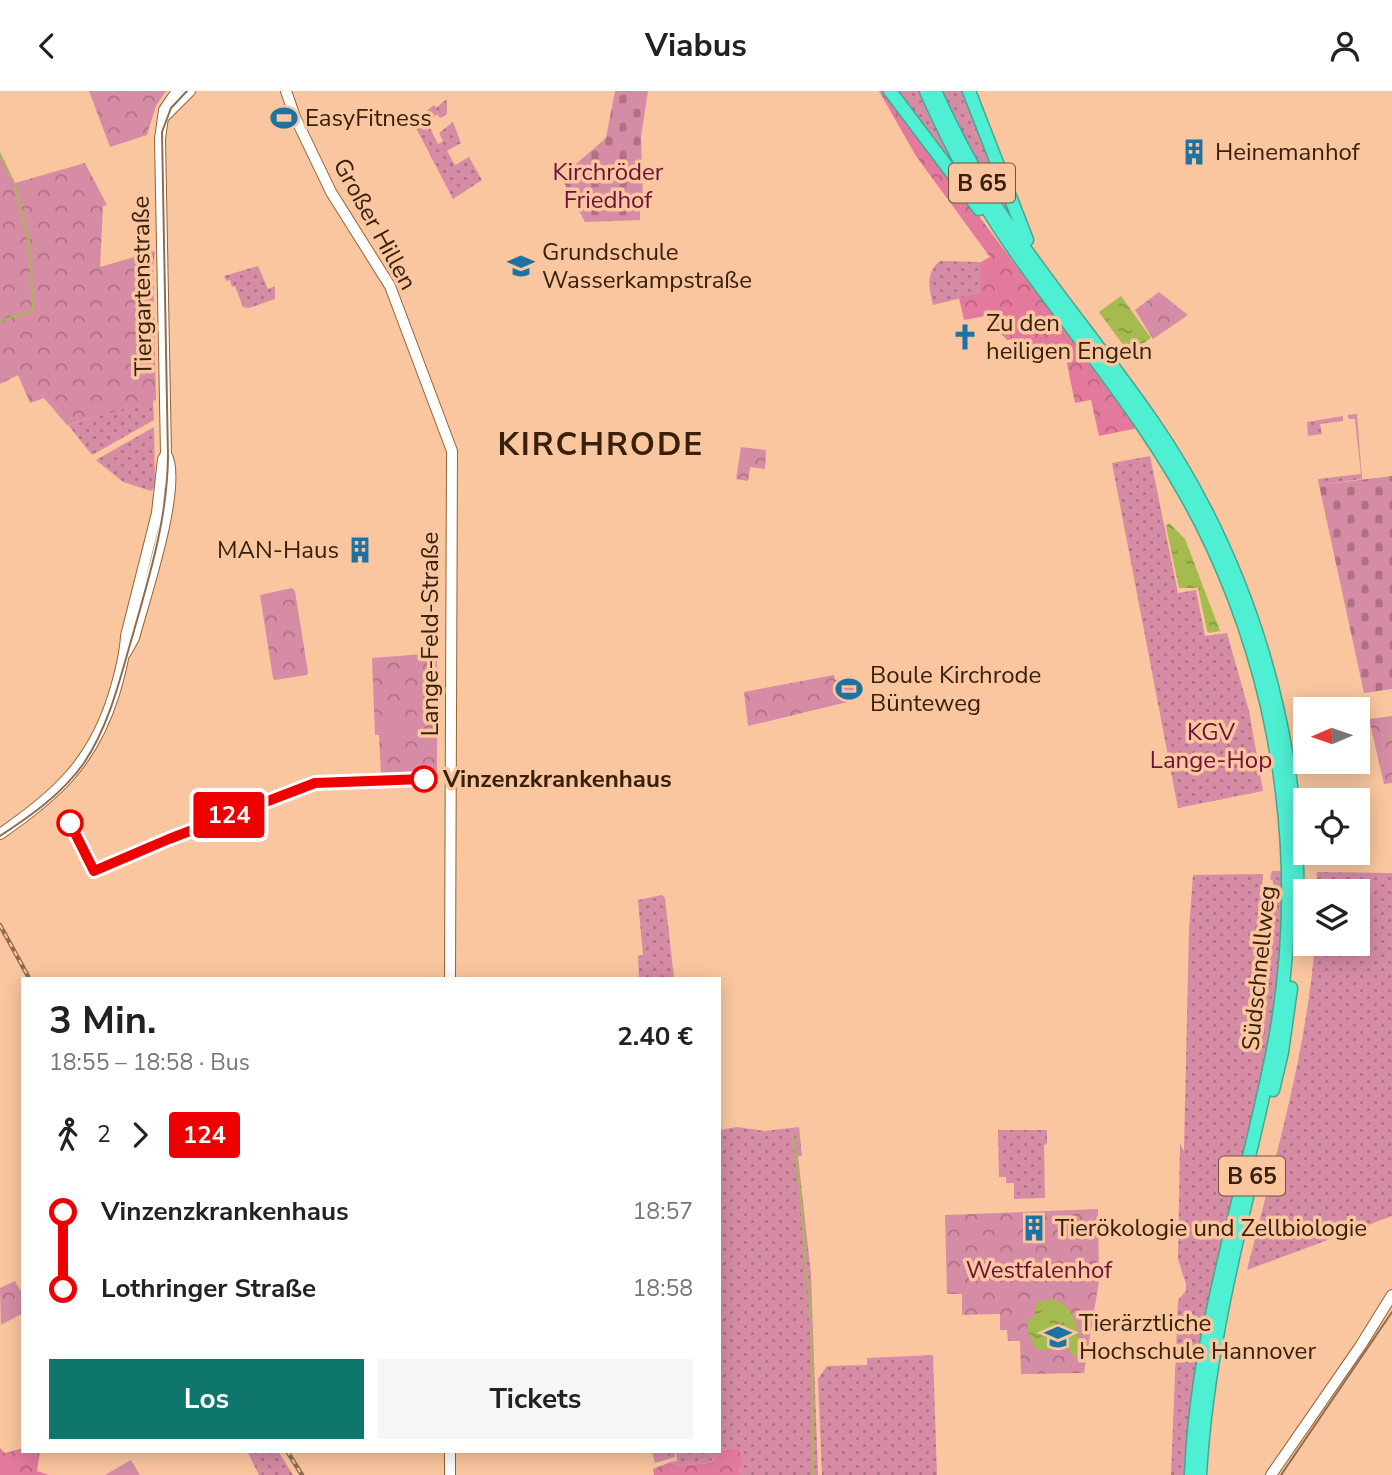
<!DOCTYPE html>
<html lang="de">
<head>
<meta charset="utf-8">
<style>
	body { margin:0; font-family:"Nunito Sans",sans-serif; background:#f6f6f6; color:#222; height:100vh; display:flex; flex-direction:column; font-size:26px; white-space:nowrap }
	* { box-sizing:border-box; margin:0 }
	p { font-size:23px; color:#767676 }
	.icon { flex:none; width:38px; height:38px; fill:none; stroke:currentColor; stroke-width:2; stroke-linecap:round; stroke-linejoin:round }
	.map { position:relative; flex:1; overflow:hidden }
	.drawer { position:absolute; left:21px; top:886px; width:700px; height:476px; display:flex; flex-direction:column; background:#fff; border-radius:0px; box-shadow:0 4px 18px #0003 }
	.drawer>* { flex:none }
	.badge { padding:0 14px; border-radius:5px; font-size:24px; line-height:46px }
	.needle { width:46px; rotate:268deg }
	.fabs { position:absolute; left:1293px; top:606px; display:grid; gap:14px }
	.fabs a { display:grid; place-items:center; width:77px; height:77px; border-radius:0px; background:#fff; box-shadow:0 4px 18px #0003; font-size:35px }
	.map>.badge { position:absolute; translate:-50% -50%; box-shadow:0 0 0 4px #fff }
	.legs { display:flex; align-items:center; gap:10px; height:77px; padding:0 28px; font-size:23px }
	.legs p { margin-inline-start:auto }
	.summary { display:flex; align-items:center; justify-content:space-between; height:119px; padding:0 28px }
	h1 { font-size:38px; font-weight:700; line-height:52px }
	.primary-button { display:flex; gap:14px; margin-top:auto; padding:14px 28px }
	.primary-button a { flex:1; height:80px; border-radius:0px; background:#0f766e; color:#fff; font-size:28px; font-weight:700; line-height:80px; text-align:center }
	.primary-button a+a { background:#f6f6f6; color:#222 }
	ul { padding:0 28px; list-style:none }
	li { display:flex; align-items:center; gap:24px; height:77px; font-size:26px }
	li i { display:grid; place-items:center; width:10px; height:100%; margin:0 9px; background:currentColor }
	li i::after { content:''; width:18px; height:18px; margin:-9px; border:5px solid; border-radius:50%; background:#fff }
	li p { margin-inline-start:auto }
	li:first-child i { background:linear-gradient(#0000 50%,currentColor 0) }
	li:last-child i { background:linear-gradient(currentColor 50%,#0000 0) }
	header { display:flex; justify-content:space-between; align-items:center; height:91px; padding:0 28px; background:#fff; font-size:32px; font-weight:700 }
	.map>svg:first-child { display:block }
	.grass { fill:url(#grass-dots) }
	.forest { fill:url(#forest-crowns) }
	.cemetery { fill:url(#cemetery-stones) }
	.park { fill:url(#park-crowns) }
	.pitch { fill:#d68ca4 }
	.water { fill:url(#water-ripples) }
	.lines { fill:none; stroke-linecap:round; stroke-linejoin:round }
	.stream { stroke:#a5ba4f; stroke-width:2 }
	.secondary-casing { stroke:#996130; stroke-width:12 }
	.highway-casing { stroke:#47a78e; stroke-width:15 }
	.secondary { stroke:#fff; stroke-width:10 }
	.highway { stroke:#4fefd4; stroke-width:12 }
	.tram { stroke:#906c4f; stroke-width:2 }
	.rail-casing { stroke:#906c4f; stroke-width:4.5 }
	.rail { stroke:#f9c69f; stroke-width:2; stroke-dasharray:5; stroke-linecap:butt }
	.line-1-casing { stroke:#fff; stroke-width:16 }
	.line-1 { stroke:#e00; stroke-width:10 }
	.stop-1-dot { fill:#fff; stroke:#e00; stroke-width:3.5 }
	.labels { text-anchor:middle; stroke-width:7; stroke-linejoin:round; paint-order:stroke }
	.shield { fill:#f9c69f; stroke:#725238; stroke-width:2 }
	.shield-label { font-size:23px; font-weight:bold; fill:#38200c }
	.poi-label { font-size:24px; fill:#38200c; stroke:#f9c69f; text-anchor:start }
	.park-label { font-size:24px; fill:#6f0f3c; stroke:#f9c69f }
	.street-label { font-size:24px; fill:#38200c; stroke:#f9c69f }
	.stop-label { font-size:24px; font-weight:bold; fill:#38200c; stroke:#f9c69f; text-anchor:start }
	.district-label { font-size:32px; font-weight:bold; letter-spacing:2px; fill:#38200c; stroke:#f9c69f }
</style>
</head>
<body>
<header><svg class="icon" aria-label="back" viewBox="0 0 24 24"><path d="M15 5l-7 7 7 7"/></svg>Viabus<svg class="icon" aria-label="person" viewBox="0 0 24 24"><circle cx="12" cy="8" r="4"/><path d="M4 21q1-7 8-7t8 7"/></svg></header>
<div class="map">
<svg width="1392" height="1384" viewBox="0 0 1392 1384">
	<defs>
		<pattern id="grass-dots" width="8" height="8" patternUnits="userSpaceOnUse" patternTransform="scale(1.75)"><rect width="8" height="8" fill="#d68ca4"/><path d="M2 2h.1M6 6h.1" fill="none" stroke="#af7284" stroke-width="1.8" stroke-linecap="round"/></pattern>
		<pattern id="forest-crowns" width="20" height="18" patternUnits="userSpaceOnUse" patternTransform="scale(1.75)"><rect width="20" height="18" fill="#e37a9e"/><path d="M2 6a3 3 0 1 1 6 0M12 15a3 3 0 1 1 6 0" fill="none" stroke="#b9647f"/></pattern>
		<pattern id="cemetery-stones" width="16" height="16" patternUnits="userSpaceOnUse" patternTransform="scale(1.75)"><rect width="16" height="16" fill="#d68ca4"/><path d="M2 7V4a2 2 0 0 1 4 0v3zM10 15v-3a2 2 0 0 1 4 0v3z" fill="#af7284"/></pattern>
		<pattern id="park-crowns" width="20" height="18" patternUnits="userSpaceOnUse" patternTransform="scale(1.75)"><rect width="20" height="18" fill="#d68ca4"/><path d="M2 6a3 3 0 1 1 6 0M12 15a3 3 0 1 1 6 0" fill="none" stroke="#af7284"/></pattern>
		<pattern id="water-ripples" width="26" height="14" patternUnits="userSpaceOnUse" patternTransform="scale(1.75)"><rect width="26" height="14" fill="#a5ba4f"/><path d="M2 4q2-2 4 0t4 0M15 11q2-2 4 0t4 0" fill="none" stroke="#879740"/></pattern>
	</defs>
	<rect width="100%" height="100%" fill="#f9c69f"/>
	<path class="grass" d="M897,0H939L922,9L980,114Z
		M941,0H962L966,5L1017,140L970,60Z
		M447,8V23L440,27L437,23L427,31L438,53L443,50L439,42L453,31L461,52L447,60L455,74L469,66L482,89L453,108L413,31L434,14L436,17Z
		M940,170L981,171V202L933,214C929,197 925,182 940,170Z
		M258,175L268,198L275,195V208L249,217L243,216L235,195L232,196L230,189L226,190L224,185Z
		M153,309L154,329L92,364L68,334Z
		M1357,323L1362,388L1319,394L1318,388L1361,383L1355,328H1349L1348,324Z
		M1343,325V330L1320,333L1322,343L1308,345L1307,331Z
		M154,336L155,395L151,400L123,391L96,369Z
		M1150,365L1178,502L1196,499L1205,545L1227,542L1249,620L1263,700L1178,717L1112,372Z
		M1272,780H1284C1284,829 1282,880 1274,929C1257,1027 1227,1122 1206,1220C1194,1274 1191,1329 1186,1384H1171L1178,1209L1186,1200V1193L1178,1168L1180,1053L1184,1060L1189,838L1193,784L1263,783L1261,813L1273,814V790L1270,788Z
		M1317,781L1392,782V1125L1247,1179C1274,1070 1306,965 1315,852H1358V800H1316Z
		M662,804L665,807L674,887H639L638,865L643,864L638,809Z
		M737,1036L765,1040L799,1036L802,1065H798L811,1183L818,1384H741L739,1379L743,1370L739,1358H729L708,1372L677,1375L671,1371L677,1370L676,1360H719V1039Z
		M998,1039H1047V1053L1044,1054L1045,1107L1014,1108V1092H1006V1086H999Z
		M933,1264L937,1384H822L818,1288L827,1275L867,1274V1267Z
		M247,1360H278L293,1384H259Z"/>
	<path class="forest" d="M879,0H885L1138,337L1099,345L1091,309L1075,312L1064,258L1021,267L1016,248L1007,249L985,225L964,229L959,207L980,202L981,171L990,166L916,65Z
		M0,1357L5,1362L23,1357V1360H40L37,1380L49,1384H0Z
		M729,1358H739L743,1370L739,1379L741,1384H654L653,1378L671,1371L677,1375L708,1372C717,1369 718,1361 729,1358Z"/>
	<path class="cemetery" d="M615,0H648L641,46L643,110H640V129L585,131L561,86L606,47Z
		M1392,385V598L1364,602L1319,394Z"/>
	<path class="park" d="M89,0H166L156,15L147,44L110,56Z
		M0,61L15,92L85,72L107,114L103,115L100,176L155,160L153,177L156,309L67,334L44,307L30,312L18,284L0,293Z
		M1159,201L1188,224L1153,248L1135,219Z
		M741,356L766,359L765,378L750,376L748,390L736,388Z
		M292,497L295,500L308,581L307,584L275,589L273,587L260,504Z
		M437,562V681L381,683L379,644H375L372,567Z
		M834,584L835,589L852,585L860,608L748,635L744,601Z
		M1392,625V692L1384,693L1369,628Z
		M1098,1118L1099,1190L1084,1282L1021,1283L1020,1250H1008L1007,1239H1000V1223L962,1224V1203H947L945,1124Z
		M15,1190L23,1204V1222L1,1234L0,1197Z
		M652,1360H675V1366L655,1372Z"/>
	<path class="pitch" d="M400,619L402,649L385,650L384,620Z
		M131,1369L140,1384H105Z"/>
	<path class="water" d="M1121,205L1151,247L1129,262L1099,221Z
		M1169,432L1185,448L1220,540L1209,542L1207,540L1198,497H1179L1166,435Z
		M1051,1208C1078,1214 1076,1239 1083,1260L1075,1266L1066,1255L1054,1259H1037L1028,1242L1027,1228H1033V1224L1036,1223L1035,1212Z"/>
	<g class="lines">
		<path class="stream" d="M0,63L11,87
			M0,230L33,220L29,149L14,93
			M1388,648H1392
			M793,1044L802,1118L805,1171
			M805,1177L809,1195L810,1230
			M811,1236L813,1384"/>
		<g class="secondary-casing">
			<path id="secondary" d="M286,0L295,26L331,101L390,195L452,360L450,887
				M164,26L190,0
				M125,563L134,547C143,512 184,392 166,363L160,48L164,19L177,0
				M0,743C57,704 93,671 114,603C120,583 125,565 126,545L157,422L163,368L166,363
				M450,1384V1360
				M1271,1384L1361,1254L1392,1204"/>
		</g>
		<g class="highway-casing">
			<path id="highway" d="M890,0L979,118
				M926,0C951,57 981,112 1017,163C1085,258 1162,347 1212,455C1285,612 1306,789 1273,959C1245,1102 1197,1237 1191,1384
				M935,0C953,40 974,79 997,117C1045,191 1103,258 1153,331C1249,471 1302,646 1297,816
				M969,0L1027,149
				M1273,999L1282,961L1291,897
				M1200,1384C1206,1282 1228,1184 1252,1085"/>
		</g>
		<use href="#secondary" class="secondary"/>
		<use href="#highway" class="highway"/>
		<path class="tram" d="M0,745C32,724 62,703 84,672C110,633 120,587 133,543C150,483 167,429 168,366L162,41L171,17L187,0
			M1281,1384L1392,1221"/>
		<g class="rail-casing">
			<path id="rail" d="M0,834L29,887
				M287,1360L302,1384"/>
		</g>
		<use href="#rail" class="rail"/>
	</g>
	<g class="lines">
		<g class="line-1-casing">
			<path id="line-1" d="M70,732L94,780L169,748L315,692L424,688"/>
		</g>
		<use href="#line-1" class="line-1"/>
	</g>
	<defs>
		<g id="stadium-bare" transform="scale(2.1)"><path d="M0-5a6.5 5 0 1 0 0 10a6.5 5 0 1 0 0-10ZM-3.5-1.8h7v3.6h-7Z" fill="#1c72a2" stroke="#f9c69f" stroke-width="2.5" paint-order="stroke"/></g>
		<g id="building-bare" transform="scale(2.1)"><path d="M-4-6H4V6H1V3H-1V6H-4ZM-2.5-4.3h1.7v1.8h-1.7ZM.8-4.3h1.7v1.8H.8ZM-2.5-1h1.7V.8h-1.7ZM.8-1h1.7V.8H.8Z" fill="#1c72a2" stroke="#f9c69f" stroke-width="2.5" paint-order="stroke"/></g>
		<g id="school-bare" transform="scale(2.1)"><path d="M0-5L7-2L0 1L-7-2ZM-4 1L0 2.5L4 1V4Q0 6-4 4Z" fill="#1c72a2" stroke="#f9c69f" stroke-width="2.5" paint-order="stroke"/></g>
		<g id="church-bare" transform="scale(2.1)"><path d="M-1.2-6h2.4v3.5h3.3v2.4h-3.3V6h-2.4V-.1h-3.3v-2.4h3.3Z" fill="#1c72a2" stroke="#f9c69f" stroke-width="2.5" paint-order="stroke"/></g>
		<g id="university-bare" transform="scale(2.1)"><path d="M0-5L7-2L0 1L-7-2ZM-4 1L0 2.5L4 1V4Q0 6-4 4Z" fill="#1c72a2" stroke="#f9c69f" stroke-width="2.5" paint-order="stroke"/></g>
	</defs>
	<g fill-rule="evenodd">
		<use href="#stadium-bare" x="284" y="27"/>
		<use href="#building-bare" x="1194" y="61"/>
		<use href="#school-bare" x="521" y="175"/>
		<use href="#church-bare" x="965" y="246"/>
		<use href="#building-bare" x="360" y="459"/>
		<use href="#stadium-bare" x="849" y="598"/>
		<use href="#building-bare" x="1034" y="1137"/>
		<use href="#university-bare" x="1058" y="1246"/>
	</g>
	<g class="stop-1-dot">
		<circle cx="424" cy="688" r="12"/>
		<circle cx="70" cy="732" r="12"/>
	</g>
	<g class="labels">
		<g class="shield">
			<rect x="949" y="72.5" width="66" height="39" rx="5"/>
			<rect x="1219" y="1065.5" width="66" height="39" rx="5"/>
		</g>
		<g class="shield-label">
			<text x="982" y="100">B 65</text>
			<text x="1252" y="1093">B 65</text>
		</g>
		<g class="poi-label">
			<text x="305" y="35">EasyFitness</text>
			<text x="1215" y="69">Heinemanhof</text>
			<text x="542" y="169">Grundschule<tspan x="542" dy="28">Wasserkampstraße</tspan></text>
			<text x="986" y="240">Zu den<tspan x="986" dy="28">heiligen Engeln</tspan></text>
			<text x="339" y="467" text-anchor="end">MAN-Haus</text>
			<text x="870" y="592">Boule Kirchrode<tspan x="870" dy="28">Bünteweg</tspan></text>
			<text x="1055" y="1145">Tierökologie und Zellbiologie</text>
			<text x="1079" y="1240">Tierärztliche<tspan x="1079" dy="28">Hochschule Hannover</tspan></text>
		</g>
		<g class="park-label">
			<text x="608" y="89">Kirchröder<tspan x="608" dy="28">Friedhof</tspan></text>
			<text x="1211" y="649">KGV<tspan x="1211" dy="28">Lange-Hop</tspan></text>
			<text x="1039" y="1187">Westfalenhof</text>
		</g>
		<g class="street-label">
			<text transform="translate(375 133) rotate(61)" y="8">Großer Hillen</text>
			<text transform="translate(142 195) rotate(-91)" y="8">Tiergartenstraße</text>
			<text transform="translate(430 543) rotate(-90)" y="8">Lange-Feld-Straße</text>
			<text transform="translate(1259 877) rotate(-84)" y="8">Südschnellweg</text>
		</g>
		<g class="stop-label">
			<text x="443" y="696">Vinzenzkrankenhaus</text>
		</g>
		<g class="district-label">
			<text x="601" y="364">KIRCHRODE</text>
		</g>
	</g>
</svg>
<div class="fabs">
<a><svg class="needle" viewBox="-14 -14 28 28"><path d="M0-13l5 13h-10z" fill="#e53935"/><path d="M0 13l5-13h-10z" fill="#767676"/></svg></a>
<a><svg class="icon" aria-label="locate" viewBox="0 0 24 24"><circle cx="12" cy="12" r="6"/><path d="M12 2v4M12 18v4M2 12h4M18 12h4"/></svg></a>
<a><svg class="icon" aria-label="layers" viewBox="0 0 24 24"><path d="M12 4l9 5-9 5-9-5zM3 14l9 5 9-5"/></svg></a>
</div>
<b class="badge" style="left:229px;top:724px;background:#e00;color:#fff">124</b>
<section class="drawer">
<div class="summary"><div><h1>3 Min.</h1><p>18:55 – 18:58 · Bus</p></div><b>2.40 €</b></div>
<div class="legs"><svg class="icon" aria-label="walk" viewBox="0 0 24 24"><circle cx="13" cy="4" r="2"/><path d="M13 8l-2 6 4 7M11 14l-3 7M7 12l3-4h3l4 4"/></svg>2<svg class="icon" aria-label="forward" viewBox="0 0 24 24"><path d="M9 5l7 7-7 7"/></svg><b class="badge" style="background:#e00;color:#fff">124</b></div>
<ul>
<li><i style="color:#e00"></i><b>Vinzenzkrankenhaus</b><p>18:57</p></li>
<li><i style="color:#e00"></i><b>Lothringer Straße</b><p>18:58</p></li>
</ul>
<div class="primary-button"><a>Los</a><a>Tickets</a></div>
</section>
</div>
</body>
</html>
